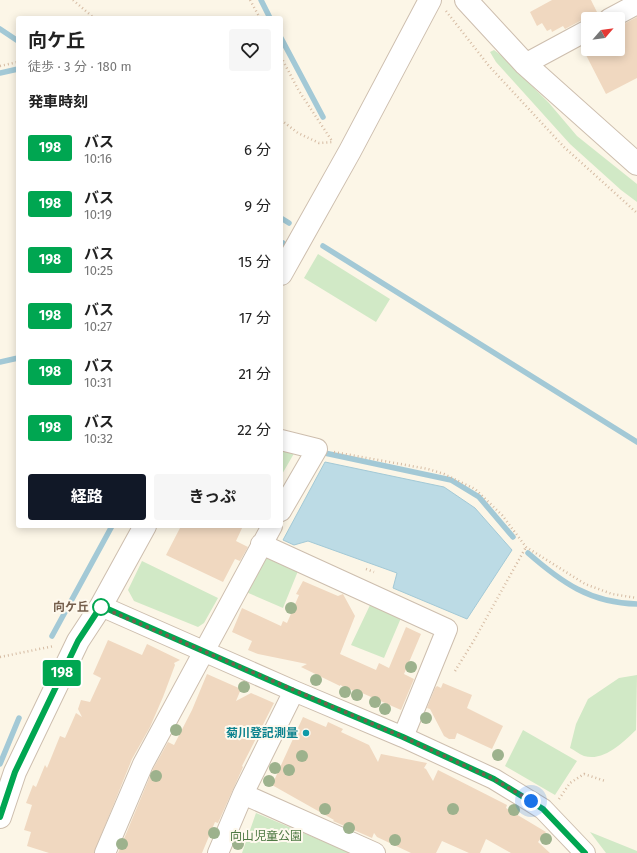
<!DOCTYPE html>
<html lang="ja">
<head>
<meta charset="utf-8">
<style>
	body { margin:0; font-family:"Fira Sans","Noto Sans JP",sans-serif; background:#f6f6f6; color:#222; height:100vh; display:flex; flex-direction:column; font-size:15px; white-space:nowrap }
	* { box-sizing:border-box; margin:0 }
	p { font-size:13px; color:#767676 }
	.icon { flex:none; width:22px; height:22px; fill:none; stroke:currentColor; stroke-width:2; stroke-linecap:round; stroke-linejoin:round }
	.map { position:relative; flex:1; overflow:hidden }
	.drawer { position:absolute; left:16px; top:16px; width:267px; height:512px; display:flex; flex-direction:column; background:#fff; border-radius:4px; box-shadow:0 2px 10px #0003 }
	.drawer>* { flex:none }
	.badge { padding:0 8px; border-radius:3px; font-size:14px; line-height:26px }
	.needle { width:26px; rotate:62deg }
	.tools { position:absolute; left:581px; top:12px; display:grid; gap:8px }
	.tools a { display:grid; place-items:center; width:44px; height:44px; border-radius:4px; background:#fff; box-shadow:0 2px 10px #0003; font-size:20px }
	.you { position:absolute; width:20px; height:20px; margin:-10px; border:3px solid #fff; border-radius:50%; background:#1a73e8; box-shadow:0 0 0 6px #1a73e833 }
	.map>.badge { position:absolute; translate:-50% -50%; box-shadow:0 0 0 2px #fff }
	h2 { padding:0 12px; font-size:15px; line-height:36px }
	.round { display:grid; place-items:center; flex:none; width:42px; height:42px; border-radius:4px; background:#f6f6f6 }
	.overview { display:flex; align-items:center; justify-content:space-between; height:68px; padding:0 12px }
	h1 { font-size:19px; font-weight:700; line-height:30px }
	.button { display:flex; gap:8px; margin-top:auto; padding:8px 12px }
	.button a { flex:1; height:46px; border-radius:4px; background:#111827; color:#fff; font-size:16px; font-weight:700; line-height:46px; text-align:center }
	.button a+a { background:#f6f6f6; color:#222 }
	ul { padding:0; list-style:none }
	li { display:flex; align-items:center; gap:12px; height:56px; padding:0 12px }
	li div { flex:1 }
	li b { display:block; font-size:15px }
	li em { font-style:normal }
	li .badge { min-width:44px; font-weight:700; text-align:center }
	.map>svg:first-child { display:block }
	.green { fill:#d1e9c6 }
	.water { fill:#bcdbe5; stroke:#a3c9d6 }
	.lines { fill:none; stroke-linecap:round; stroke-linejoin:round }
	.stream { stroke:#a3c9d6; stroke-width:5.5 }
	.building { fill:#f0d8c0 }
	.minor-casing { stroke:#cdbeae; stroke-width:22 }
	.tertiary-casing { stroke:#cdbeae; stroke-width:24 }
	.path { stroke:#d5bba3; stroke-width:2.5; stroke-dasharray:1 3; stroke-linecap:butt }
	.minor { stroke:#fff; stroke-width:20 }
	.tertiary { stroke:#fff; stroke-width:22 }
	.tree { fill:#9db28d }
	.line-casing { stroke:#fff; stroke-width:9 }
	.line { stroke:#00a651; stroke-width:6 }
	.walk { stroke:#755f4c; stroke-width:4; stroke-dasharray:0 7.2 }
	.stop-dot { fill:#fff; stroke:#00a651; stroke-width:2 }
	.culture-dot { fill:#0f9aa8; stroke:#fef9ee; stroke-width:1.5 }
	.labels { text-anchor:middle; stroke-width:4; stroke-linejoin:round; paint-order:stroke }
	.stop-label { font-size:12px; font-weight:bold; fill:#755f4c; stroke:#fef9ee; text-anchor:end }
	.culture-label { font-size:12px; font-weight:bold; fill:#0d838f; stroke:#fef9ee; text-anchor:end }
	.park-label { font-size:12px; fill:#4f7a44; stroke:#fef9ee }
</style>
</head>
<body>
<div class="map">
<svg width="637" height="853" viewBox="0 0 637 853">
	<rect width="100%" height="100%" fill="#fcf6e7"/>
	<path class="green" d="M494,50L502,56L549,103L577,136L637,184V202L621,190L570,144L496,62L490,52Z
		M318,254L390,299L376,322L304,278Z
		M281,447L296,450L281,476Z
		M266,558L298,571L283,608L246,592L261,561Z
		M142,561L218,598L204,623L198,627L134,601L128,590Z
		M371,603L401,618L384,658L351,645Z
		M637,675L636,730C623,742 604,762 584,756C579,754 574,750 570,748L576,724L588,699L619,678Z
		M523,730L577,761L555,795L505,766Z
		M256,813L351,853H242Z
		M590,832L637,851V853H606Z"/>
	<path class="water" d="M325,462L444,487L475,508L512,550L467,619L393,588L397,573L308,541L294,545L283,540Z"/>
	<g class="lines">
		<path class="stream" d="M261,0L270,18
			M0,29L18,41
			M281,38L323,117
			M0,73L18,69
			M281,218L289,223
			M281,242L283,243L281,247
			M323,246L637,442
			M0,362L18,358
			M320,452L451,480L479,497L513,537
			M528,553C561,582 590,603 637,604
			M52,636L112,526
			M0,764L19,718"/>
	</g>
	<path class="building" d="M552,0H591L597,12L565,29L563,26L552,32L551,29L547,31L542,23L537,26L530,12Z
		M637,17V78L606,94L586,55L598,49H618V27Z
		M181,526H243L236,541L248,547L240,561L235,559L223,582L166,555Z
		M303,581L338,596L343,594L355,616L340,654L376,670L379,663L389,668L406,627L421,634L404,674L414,679L401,710L362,693L361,694L340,685V686L301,667L307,664L258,654L248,650L252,641L232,632L242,608L281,626L283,621L287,623L299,595L296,594Z
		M108,640L142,655L147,644L180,660L174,663L175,665L163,697L150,727L132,759L94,853H49L27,846L31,832L24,830L32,805L26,803L33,785L36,787L45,765L47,768L60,736L65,738L76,713L82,717L78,709L81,700L90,702L101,678L93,674Z
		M207,674L241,689L236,701L251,693L274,703L242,766L243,767L218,823L215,822L202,853H118L153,769L168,742L174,745L192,710Z
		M443,683L472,695L467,708L503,726L492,749L457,733L455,739H449L444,736L430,709L427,708L435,688L437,686L441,688Z
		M303,717L326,727L328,722L343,729L341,732L369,745L378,762L381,754L427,763L424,768L426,769L433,781L438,770L507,805L506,808L546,832L538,842L550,853H511L486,839L480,853H469L442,841L436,853H411L377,837L374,833L372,838L333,821L334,820L272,785Z"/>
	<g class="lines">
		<g class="minor-casing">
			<path id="minor" d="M609,19L637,4
				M525,64L588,30
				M281,440L317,449L281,511
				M261,544L447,629L403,737
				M101,606L294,691L403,737L494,779L543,809L585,853
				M243,794L375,853
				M105,853L143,764L272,526
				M218,853L243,794L294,691"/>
		</g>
		<g class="tertiary-casing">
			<path id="tertiary" d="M466,0L525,64L637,164
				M281,274L350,151L430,0
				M0,817L15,772L78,641L101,606L145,526"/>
		</g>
		<path class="path" d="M73,0L94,18
			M250,0L260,18
			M446,11L489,66L564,147L637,213
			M281,57L299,91L332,141
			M0,66L18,62
			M281,120L298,133L319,143L333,142
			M334,452L428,469L444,474L475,489L502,515L526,547L585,584L612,594L637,598
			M366,569L374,572
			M0,657L54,646
			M455,671L473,642L526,547
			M559,799L570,783L584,774L605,781"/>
		<use href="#minor" class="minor"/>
		<use href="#tertiary" class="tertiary"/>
	</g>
	<g class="tree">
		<circle cx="291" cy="608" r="6"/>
		<circle cx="411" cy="667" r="6"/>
		<circle cx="316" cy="680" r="6"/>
		<circle cx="244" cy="687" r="6"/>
		<circle cx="345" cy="692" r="6"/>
		<circle cx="357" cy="695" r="6"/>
		<circle cx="375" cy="702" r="6"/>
		<circle cx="385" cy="709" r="6"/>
		<circle cx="426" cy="718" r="6"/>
		<circle cx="176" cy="730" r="6"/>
		<circle cx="498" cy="755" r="6"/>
		<circle cx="302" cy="756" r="6"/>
		<circle cx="275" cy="768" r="6"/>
		<circle cx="289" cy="770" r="6"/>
		<circle cx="156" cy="776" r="6"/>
		<circle cx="269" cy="781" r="6"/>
		<circle cx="325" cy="809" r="6"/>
		<circle cx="453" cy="809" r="6"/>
		<circle cx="514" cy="810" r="6"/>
		<circle cx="349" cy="828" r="6"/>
		<circle cx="214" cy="833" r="6"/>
		<circle cx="546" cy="839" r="6"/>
		<circle cx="395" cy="840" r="6"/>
		<circle cx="122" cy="844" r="6"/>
		<circle cx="238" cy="844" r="6"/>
	</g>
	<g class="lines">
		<g class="line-casing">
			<path id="line" d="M0,817L15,772L78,641L101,606L294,691L403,737L494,779L543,809L585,853"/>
		</g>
		<use href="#line" class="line"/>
		<path class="walk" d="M101,607L403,737L494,779L531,801"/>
	</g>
	<circle class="stop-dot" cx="101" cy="607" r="8"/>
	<circle class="culture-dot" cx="306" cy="733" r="4"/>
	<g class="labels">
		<g class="stop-label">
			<text x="89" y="611">向ケ丘</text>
		</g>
		<g class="culture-label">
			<text x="298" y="737">菊川登記測量</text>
		</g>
		<g class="park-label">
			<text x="266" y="840">向山児童公園</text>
		</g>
	</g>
</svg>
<div class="tools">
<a><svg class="needle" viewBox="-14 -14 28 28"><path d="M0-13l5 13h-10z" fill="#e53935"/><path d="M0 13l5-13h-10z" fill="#767676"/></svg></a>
</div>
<div class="you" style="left:531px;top:801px"></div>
<b class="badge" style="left:62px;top:673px;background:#00a651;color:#fff">198</b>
<section class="drawer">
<div class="overview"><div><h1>向ケ丘</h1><p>徒歩 · 3 分 · 180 m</p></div><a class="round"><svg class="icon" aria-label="heart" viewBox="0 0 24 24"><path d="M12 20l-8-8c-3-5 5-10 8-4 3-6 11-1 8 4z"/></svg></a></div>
<h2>発車時刻</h2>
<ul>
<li><span class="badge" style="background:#00a651;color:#fff">198</span><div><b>バス</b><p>10:16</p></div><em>6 分</em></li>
<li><span class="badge" style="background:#00a651;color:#fff">198</span><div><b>バス</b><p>10:19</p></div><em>9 分</em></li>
<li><span class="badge" style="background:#00a651;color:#fff">198</span><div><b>バス</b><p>10:25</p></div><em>15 分</em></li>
<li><span class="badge" style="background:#00a651;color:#fff">198</span><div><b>バス</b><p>10:27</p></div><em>17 分</em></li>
<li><span class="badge" style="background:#00a651;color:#fff">198</span><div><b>バス</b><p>10:31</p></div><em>21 分</em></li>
<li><span class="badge" style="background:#00a651;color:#fff">198</span><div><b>バス</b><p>10:32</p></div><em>22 分</em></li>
</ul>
<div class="button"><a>経路</a><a>きっぷ</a></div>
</section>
</div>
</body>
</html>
